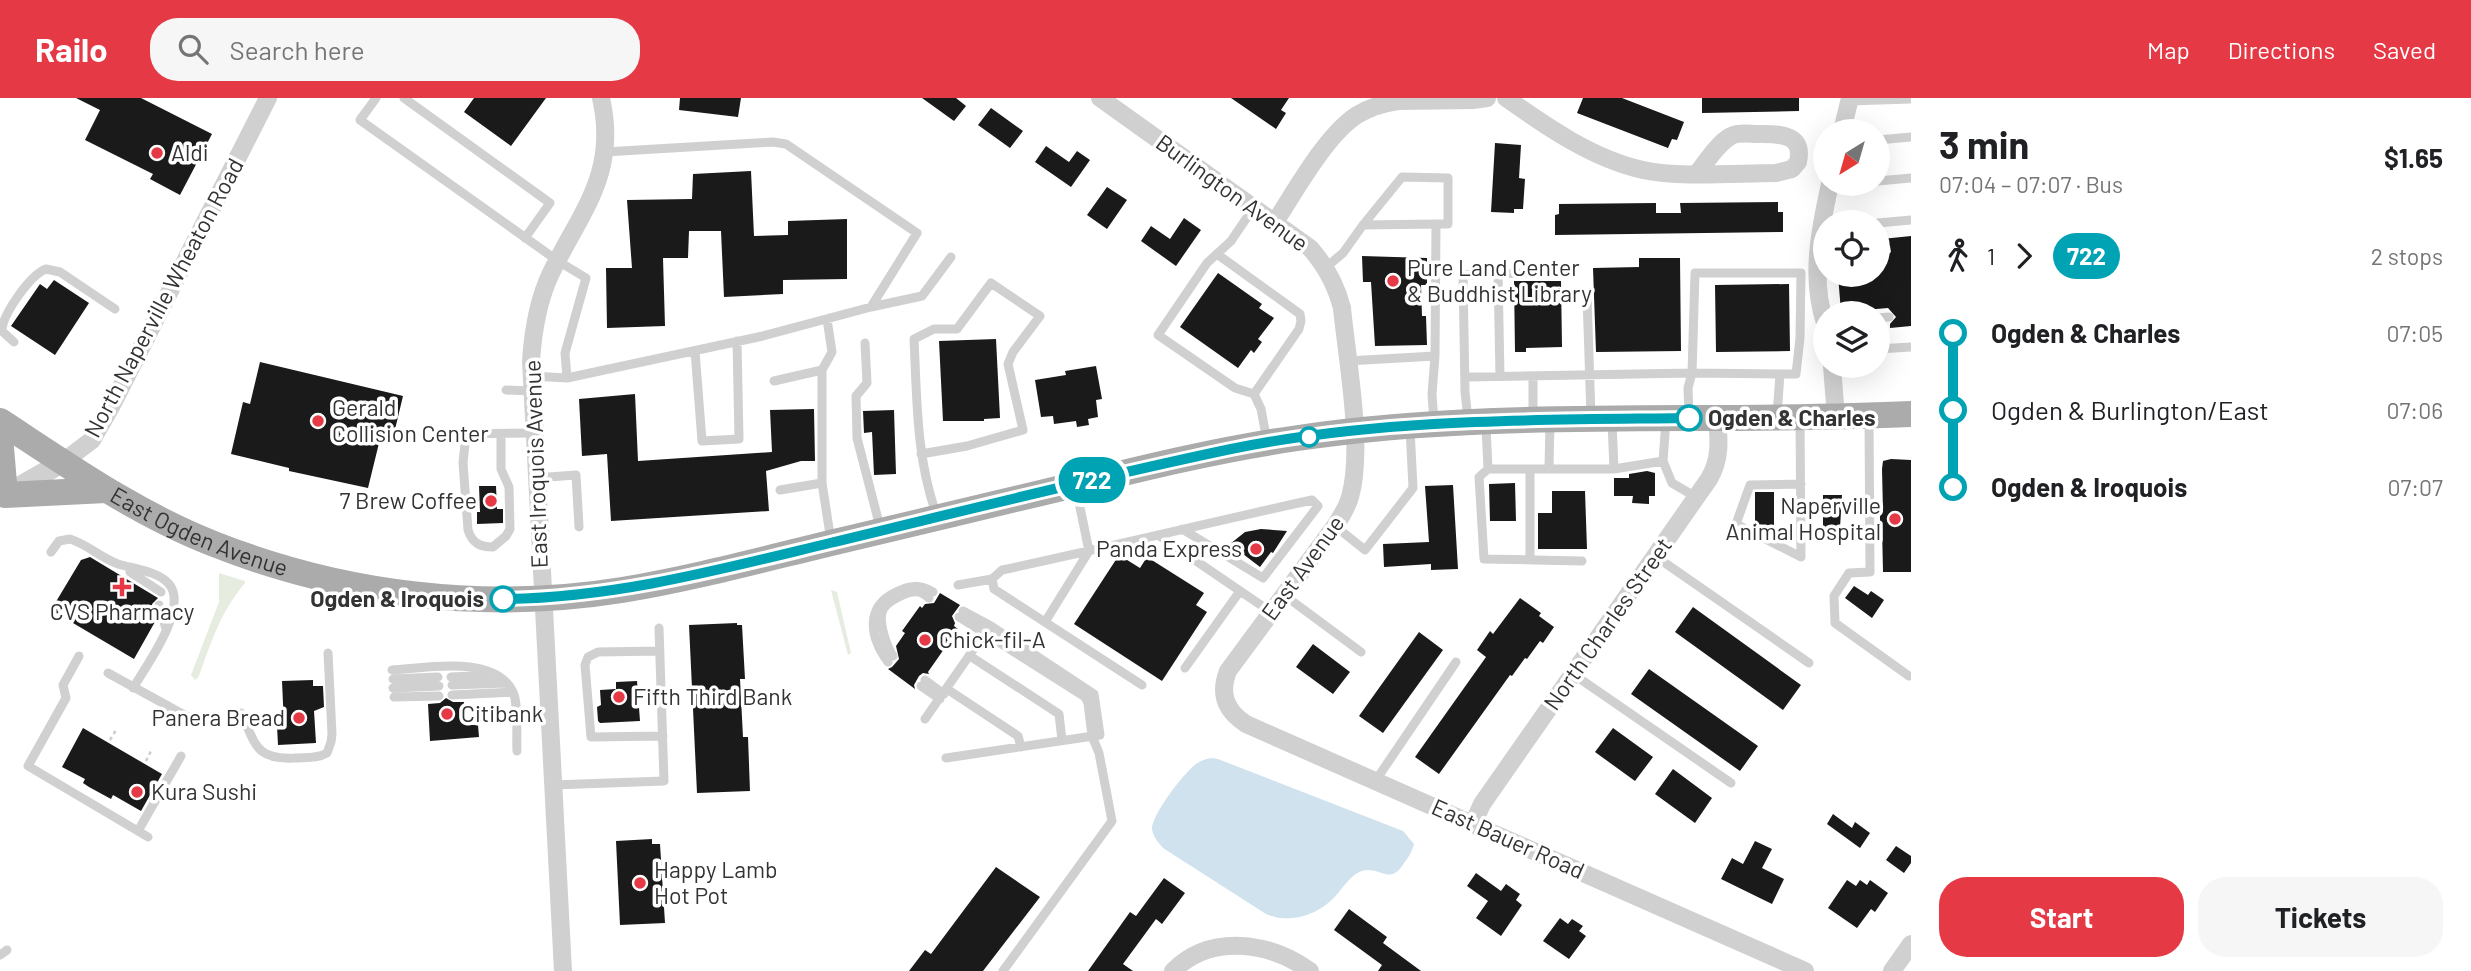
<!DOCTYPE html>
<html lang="en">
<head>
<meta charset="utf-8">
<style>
	body { margin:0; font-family:Barlow,sans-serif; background:#f6f6f6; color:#202124; height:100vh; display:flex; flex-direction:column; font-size:26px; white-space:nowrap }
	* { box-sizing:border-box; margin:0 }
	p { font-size:23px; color:#757577 }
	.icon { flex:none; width:38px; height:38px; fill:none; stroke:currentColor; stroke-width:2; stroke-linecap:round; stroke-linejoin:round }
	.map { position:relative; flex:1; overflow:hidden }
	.panel { display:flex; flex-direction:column; background:#fff; width:560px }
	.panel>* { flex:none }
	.badge { padding:0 14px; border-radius:23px; font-size:24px; line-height:46px }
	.needle { width:46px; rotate:217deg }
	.buttons { position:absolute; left:1813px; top:21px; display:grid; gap:14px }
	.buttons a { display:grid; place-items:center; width:77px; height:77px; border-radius:50%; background:#fff; box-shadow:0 7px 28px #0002; font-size:35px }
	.map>.badge { position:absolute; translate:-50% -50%; box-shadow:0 0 0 4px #fff }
	.legs { display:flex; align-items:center; gap:10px; height:77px; padding:0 28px; font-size:23px }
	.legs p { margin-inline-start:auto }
	.headline { display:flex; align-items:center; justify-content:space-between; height:119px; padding:0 28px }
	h1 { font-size:38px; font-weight:700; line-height:52px }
	.action { display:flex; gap:14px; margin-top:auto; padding:14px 28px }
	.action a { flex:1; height:80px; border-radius:28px; background:#e63946; color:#fff; font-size:28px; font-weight:700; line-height:80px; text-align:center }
	.action a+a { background:#f6f6f6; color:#202124 }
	ul { padding:0 28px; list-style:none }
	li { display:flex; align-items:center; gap:24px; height:77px; font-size:26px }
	li i { display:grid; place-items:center; width:10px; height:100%; margin:0 9px; background:currentColor }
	li i::after { content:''; width:18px; height:18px; margin:-9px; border:5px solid; border-radius:50%; background:#fff }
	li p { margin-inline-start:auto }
	li:first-child i { background:linear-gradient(#0000 50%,currentColor 0) }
	li:last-child i { background:linear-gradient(currentColor 50%,#0000 0) }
	header { display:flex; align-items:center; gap:42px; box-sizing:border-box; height:98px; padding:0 35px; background:#e63946; color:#fff }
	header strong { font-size:33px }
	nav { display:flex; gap:38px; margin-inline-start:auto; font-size:24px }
	.search { width:490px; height:63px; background:#f6f6f6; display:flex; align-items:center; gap:18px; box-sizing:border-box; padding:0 24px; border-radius:28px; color:#757577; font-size:26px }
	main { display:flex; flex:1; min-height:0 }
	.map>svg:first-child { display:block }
	.green { fill:#e6ecdf }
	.water { fill:#cfe2ee }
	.building { fill:#1a1a1a }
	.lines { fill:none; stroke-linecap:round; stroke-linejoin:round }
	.path { stroke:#cdcdcd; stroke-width:2.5; stroke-dasharray:3.5 3.5; stroke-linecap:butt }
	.service { stroke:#d0d0d0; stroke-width:9 }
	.minor { stroke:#d0d0d0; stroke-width:18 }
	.tertiary { stroke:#d0d0d0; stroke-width:21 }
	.primary { stroke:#ababab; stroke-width:26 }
	.line-1-casing { stroke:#fff; stroke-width:16 }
	.line-1 { stroke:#00a3b4; stroke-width:10 }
	.poi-dot { fill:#e63946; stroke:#fff; stroke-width:2.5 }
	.stop-1-dot { fill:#fff; stroke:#00a3b4; stroke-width:3.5 }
	.labels { text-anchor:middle; stroke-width:7; stroke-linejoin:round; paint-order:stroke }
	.poi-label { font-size:23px; fill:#333; stroke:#fff; text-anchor:start }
	.street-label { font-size:23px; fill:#333; stroke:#fff }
	.stop-label { font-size:23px; font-weight:bold; fill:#333; stroke:#fff; text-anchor:start }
</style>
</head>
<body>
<header>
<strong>Railo</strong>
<div class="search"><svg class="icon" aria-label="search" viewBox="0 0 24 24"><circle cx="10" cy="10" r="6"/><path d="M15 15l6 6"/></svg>Search here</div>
<nav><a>Map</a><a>Directions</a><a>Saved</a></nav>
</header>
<main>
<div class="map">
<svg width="1911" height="873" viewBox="0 0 1911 873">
	<rect width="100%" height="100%" fill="#fff"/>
	<path class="green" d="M219,475L245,483V485C220,515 212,542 199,578L195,582L191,577L219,504Z
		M831,492L837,494L851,555L848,557Z"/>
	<path class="water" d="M1211,660L1218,661L1403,733L1414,746C1412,753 1409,759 1404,765C1390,789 1380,767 1362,773C1352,776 1345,787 1338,795C1321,816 1292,827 1266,816L1163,750C1159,745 1153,739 1152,731C1152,716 1184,675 1196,666C1200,663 1205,661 1211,660Z"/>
	<path class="building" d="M76,0H141L212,36L180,97L150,81L153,76L85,42L100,12Z
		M474,0H546L511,48L464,14Z
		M680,0H741L738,19L679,12Z
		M922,0H956L966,8L954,23Z
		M1231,0H1289L1281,12L1286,15L1276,31Z
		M1583,0H1622L1684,24L1677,42L1672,41L1668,50L1577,15Z
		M1702,0H1799V13L1702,15Z
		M991,10L1023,33L1010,50L978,27Z
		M1495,45L1521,47L1519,80L1525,81L1523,111H1514V115L1491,114Z
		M1046,48L1069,64L1077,53L1090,62L1071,89L1035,64Z
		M751,73L754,138L788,137V123L847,121V181L783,182V196L724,199L721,133H689L688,160H663L665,228L607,230L606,170H632L627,102L692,101L693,76Z
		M1107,89L1127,102L1107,131L1087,117Z
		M1778,104V114H1783V134L1555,137V117L1559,116V106L1656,105V115H1681L1680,105Z
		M1184,120L1201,132L1176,168L1141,143L1151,128L1170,141Z
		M1911,138V228L1890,230V226L1896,219L1888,210L1841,214L1838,177H1878V161L1884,160L1891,154L1890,148L1883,145L1882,141Z
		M1362,158L1427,160V187H1421L1422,218H1426L1427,247L1375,248L1371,184H1363Z
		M1639,160H1680L1681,253L1596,254L1593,170L1639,169Z
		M1218,175L1262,206L1259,210L1274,220L1258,241L1262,244L1254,255L1251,252L1238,270L1180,229Z
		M54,182L89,205L55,257L11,228L40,186L47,191Z
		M1514,183H1561L1562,249L1526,250V254H1515Z
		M1789,186L1790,253L1716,254L1715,187Z
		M996,241L1000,320L984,321V323H943L939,243Z
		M260,264L403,298L392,344L380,341L368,390L289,373V370L231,356L243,304L250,306Z
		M1096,268L1102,301L1096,302L1098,319L1088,321L1089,327L1077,329L1076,323L1054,326L1053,318L1041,319L1035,282L1066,277L1065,273Z
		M635,296L638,363L772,354L770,312L814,311L815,363H801L766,373L769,413L611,423L607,356L582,358L579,301Z
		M894,312L896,376L874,377L872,334L864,335L863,313Z
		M1891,361L1911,362V474H1883L1882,428H1880V414H1883L1882,371L1883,363Z
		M1647,373L1655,375V398H1649V406L1632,405L1633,398H1614V380H1629V376Z
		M1515,385L1516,423H1490L1489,386Z
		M1453,387L1458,471L1431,472V466L1384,469L1383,446L1429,444L1425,388Z
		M479,388H496L497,411H503V425L477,426V414H480Z
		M1552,393H1585L1587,451H1538V415H1552Z
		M1755,394H1774V429L1755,428Z
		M1823,397H1842L1840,430H1823Z
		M1261,431L1287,433L1273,455L1271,454L1260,469L1230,446L1245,434Z
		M1119,457L1140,470L1147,459L1204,495L1196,507L1207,514L1162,583L1074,526Z
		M90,459L158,500L152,506L156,522L134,561L56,515L54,507L81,462Z
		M1854,488L1868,497L1871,493L1884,502L1872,520L1845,500Z
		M940,495L960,507L952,518L955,525L954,528L958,531L928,574L929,576L923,575L919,578L914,587L915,591L888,571L892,569L899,561L896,548L905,535L902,533L920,508L922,510L925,506L934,505Z
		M1520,500L1541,515L1539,518L1554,529L1543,545L1540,543L1527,561L1525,560L1512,578L1510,577L1439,676L1415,659L1486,559L1477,552L1490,533L1493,536Z
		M1693,509L1801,587L1783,612L1675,534Z
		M737,525V527H742L745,581H740L743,639H748L750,693L697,695L689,527Z
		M1419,534L1443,552L1383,635L1359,618Z
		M1313,546L1350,574L1333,596L1296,569Z
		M1649,571L1758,648L1740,673L1631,596Z
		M313,582V588H323L324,609L314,613L316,645L278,647L277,628H284L282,583Z
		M637,583L640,623L600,625L598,623L597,609L601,607L600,592L616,591V584Z
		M446,600L453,604H464L465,627H478L479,639L430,643L428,606L440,605Z
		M83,630L162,676L141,713L113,697L111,701L89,689L83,685L85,681L62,669Z
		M1613,630L1653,659L1635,683L1595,654Z
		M1673,671L1712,700L1695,725L1655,696Z
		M1833,716L1852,730L1855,724L1870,735L1860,750L1827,726Z
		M652,741V746H660L665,825L620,827L616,743Z
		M1755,743L1772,751L1762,770L1784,781L1772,806L1721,781L1732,760L1743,766Z
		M1896,748L1911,758V765L1904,775L1886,762Z
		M996,769L1040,799L983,873H909L925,852L931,856Z
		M1476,775L1501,793L1506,786L1520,796L1516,802L1522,807L1501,838L1476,820L1488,803L1467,788Z
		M1164,780L1185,795L1162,826L1156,821L1123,866L1133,873H1088L1130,814L1136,818Z
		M1847,782L1856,788L1860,782L1867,787L1870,782L1888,795L1875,814L1871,811L1857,830L1828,810Z
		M1349,811L1387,839L1383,845L1421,873H1378L1382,867L1334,832Z
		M1560,820L1568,826L1572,821L1583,828L1579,833L1586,838L1569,861L1543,843Z"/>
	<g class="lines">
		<path class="path" d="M110,642L116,632
			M146,663L152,651"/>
		<path class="service" d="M376,0L360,22L558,163L586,180L565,255L567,280
			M404,0L550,105L525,140
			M1849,3L1911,1
			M1878,42L1911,39
			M605,54L773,44L786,46L917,135L871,209
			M1878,83L1911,80
			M1830,87L1848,86
			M1254,109L1231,143L1207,165L1158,237L1235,290L1254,296L1261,311L1267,343
			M1878,125L1911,122
			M1363,127L1402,79L1448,80V126H1436
			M1878,153L1884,152
			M1217,156L1300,216L1301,223L1299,231L1254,296
			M1325,170L1343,155L1363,127L1436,126L1435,258L1432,296L1434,324
			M1498,176L1500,278
			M1587,198L1591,319
			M1878,220L1889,219
			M827,221L832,254L822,272V385L831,443
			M14,244L2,233C2,217 30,177 46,171L60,174L115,211
			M865,245L867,285L856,298L857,340L880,429
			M1878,251L1911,249
			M695,253L702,343L739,341L737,243
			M1347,263L1435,258
			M531,278L567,280L763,238L871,209L922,198L951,159
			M1465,279L1692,275L1688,290L1689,318
			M774,283L822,272
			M506,292L531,293
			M1777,317L1780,276H1796L1800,240L1801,175H1695L1692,275L1780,276
			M1533,319V278
			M1869,320L1870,474L1849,475L1834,498L1835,525L1909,578
			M1468,321L1465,294L1463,177L1555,174
			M1800,321L1801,459L1736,426L1750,387L1801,386
			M1666,322L1663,363L1672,385L1696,399
			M1612,324L1614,371
			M1486,328L1488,371H1614L1663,363
			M501,336V371L509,389L510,431L506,438L493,449C480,449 472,445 468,432L463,365L466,336L533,335
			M921,356L967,348L1023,332L1008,266L1013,254L1040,218L991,185L957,231H934L914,241C917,300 916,361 937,418
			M1549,370L1550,323
			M1488,371L1479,379L1484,461L1582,463
			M1530,371V462
			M535,380L576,377L579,429
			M780,392L822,385
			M1335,428L1365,452L1413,390L1410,330
			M1158,437L1271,514
			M51,454L59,443L70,441C87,446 101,460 118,466C134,471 158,473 169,486C189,510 146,568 133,590
			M1655,458L1809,565
			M130,474L161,494
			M958,487L992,481
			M1284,497L1361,554
			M159,507L166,531
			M959,519L1085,599L1088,605L1092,638L1099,655L1112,723L1003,873
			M1045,524L1089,453L1076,390
			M660,553L598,554L588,559L585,567L591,639L663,638
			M79,558L63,587L66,600L28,668L148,739
			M893,558C887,549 879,526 882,515C884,504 909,492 919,494C922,495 927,498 929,500
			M970,558L1059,616L1062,642
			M888,564C870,540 864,509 896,494C910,487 919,486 933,494
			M1185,570L1240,493
			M392,572C426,570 495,556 513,594C519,607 516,638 517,653
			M108,575L188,619
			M1573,576L1731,685
			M451,579L492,577
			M393,581L438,579
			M925,582L944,596
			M452,587L507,585
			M1142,587L994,491L992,481L1002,472C1105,450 1208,425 1312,402L1318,408L1263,480L1182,431
			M921,588L940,601
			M393,590L439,588
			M947,591L1018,638L1021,649
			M452,597L513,594
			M394,599L439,598
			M241,615C256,646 255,662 294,660C305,659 317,661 327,655L331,644L332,636L328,555
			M925,621L987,532
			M946,660L1100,637L1094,596L991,528L963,513
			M1376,682L1456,564
			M553,687L664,683L659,530
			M138,733L181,658
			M0,857L7,852"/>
		<path class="minor" d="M1100,0L1310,150C1326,168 1336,187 1342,210C1347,262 1364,351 1350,399C1347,410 1341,419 1335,428L1228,573C1219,596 1226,613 1246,626L1805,873
			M1506,0C1547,29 1593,61 1643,72C1680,80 1737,75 1776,75L1792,71L1798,64C1804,35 1779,36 1758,36C1750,36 1739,34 1731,38C1718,45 1707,63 1698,74
			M1842,33L1850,0
			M1275,124C1296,92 1326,37 1357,17C1370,9 1384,5 1398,3L1473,2L1487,0
			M1825,225C1810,179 1820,131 1830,86
			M1832,268L1836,319
			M63,364L92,342L112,307L268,0
			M1473,726L1482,706L1709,381C1721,361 1719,342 1717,319
			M563,873L531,263C533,233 538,202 551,175C582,112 618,75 601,0
			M1173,873C1211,835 1270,844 1310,873
			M1892,873L1911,846"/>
		<path class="tertiary" d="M7,396L63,364"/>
		<g class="primary">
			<path id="s1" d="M0,323C69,368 137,416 214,446C343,497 485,514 622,492C694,480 764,461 835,444C912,426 989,407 1066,389C1143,370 1220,351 1298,340C1501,310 1707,326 1911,316"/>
			<path d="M0,338L5,397L106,392"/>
		</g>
	</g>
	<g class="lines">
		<g class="line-1-casing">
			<path id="line-1" d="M503,501C615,500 722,471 830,445C963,413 1097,379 1231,351C1381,320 1536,322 1689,320"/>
		</g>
		<use href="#line-1" class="line-1"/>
	</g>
	<g class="poi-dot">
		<circle cx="157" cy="55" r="7"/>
		<circle cx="1393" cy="183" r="7"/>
		<circle cx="318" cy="323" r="7"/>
		<circle cx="491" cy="403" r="7"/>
		<circle cx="1895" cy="421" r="7"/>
		<circle cx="1256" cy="451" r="7"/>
		<path d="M118.5 478.5h7v7h7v7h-7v7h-7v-7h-7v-7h7z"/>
		<circle cx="925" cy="542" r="7"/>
		<circle cx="619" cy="599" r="7"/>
		<circle cx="447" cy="616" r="7"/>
		<circle cx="299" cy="620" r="7"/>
		<circle cx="137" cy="694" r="7"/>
		<circle cx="640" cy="785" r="7"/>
	</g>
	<g class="stop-1-dot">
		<circle cx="1689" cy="320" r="12"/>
		<circle cx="1309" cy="339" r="9"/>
		<circle cx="503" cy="501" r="12"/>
	</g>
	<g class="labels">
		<g class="poi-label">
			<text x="171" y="63">Aldi</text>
			<text x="1407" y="178">Pure Land Center<tspan x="1407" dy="26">&amp; Buddhist Library</tspan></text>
			<text x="332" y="318">Gerald<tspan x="332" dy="26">Collision Center</tspan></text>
			<text x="477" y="411" text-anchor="end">7 Brew Coffee</text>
			<text x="1881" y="416" text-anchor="end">Naperville<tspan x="1881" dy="26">Animal Hospital</tspan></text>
			<text x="1242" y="459" text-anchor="end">Panda Express</text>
			<text x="122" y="522" text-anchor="middle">CVS Pharmacy</text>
			<text x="939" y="550">Chick-fil-A</text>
			<text x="633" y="607">Fifth Third Bank</text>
			<text x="461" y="624">Citibank</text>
			<text x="285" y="628" text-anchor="end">Panera Bread</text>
			<text x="151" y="702">Kura Sushi</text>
			<text x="654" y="780">Happy Lamb<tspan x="654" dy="26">Hot Pot</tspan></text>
		</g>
		<g class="street-label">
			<text transform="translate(1232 95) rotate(36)" y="8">Burlington Avenue</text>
			<text transform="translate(164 200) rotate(-62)" y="8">North Naperville Wheaton Road</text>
			<text transform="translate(536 366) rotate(-92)" y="8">East Iroquois Avenue</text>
			<text dy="8" stroke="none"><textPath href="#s1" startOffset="229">East Ogden Avenue</textPath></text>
			<text transform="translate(1303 470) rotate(-54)" y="8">East Avenue</text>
			<text transform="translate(1608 526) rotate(-55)" y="8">North Charles Street</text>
			<text transform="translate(1508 741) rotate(24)" y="8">East Bauer Road</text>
		</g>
		<g class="stop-label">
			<text x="1708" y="328">Ogden &amp; Charles</text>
			<text x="484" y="509" text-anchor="end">Ogden &amp; Iroquois</text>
		</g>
	</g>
</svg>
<div class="buttons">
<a><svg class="needle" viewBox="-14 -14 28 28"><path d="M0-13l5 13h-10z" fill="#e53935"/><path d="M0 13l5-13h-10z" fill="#757577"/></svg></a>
<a><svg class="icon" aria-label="locate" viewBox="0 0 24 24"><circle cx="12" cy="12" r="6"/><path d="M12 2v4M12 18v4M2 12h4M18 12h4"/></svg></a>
<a><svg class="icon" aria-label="layers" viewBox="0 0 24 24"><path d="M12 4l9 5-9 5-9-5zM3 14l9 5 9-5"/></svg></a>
</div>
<b class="badge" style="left:1092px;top:382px;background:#00a3b4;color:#fff">722</b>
</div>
<section class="panel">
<div class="headline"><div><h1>3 min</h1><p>07:04 – 07:07 · Bus</p></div><b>$1.65</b></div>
<div class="legs"><svg class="icon" aria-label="walk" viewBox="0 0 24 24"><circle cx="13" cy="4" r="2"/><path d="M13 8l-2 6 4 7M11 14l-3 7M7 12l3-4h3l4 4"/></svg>1<svg class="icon" aria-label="forward" viewBox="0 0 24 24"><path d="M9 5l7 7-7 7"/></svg><b class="badge" style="background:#00a3b4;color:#fff">722</b><p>2 stops</p></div>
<ul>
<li><i style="color:#00a3b4"></i><b>Ogden &amp; Charles</b><p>07:05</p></li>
<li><i style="color:#00a3b4"></i><span>Ogden &amp; Burlington/East</span><p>07:06</p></li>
<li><i style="color:#00a3b4"></i><b>Ogden &amp; Iroquois</b><p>07:07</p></li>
</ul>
<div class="action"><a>Start</a><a>Tickets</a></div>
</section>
</main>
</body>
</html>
